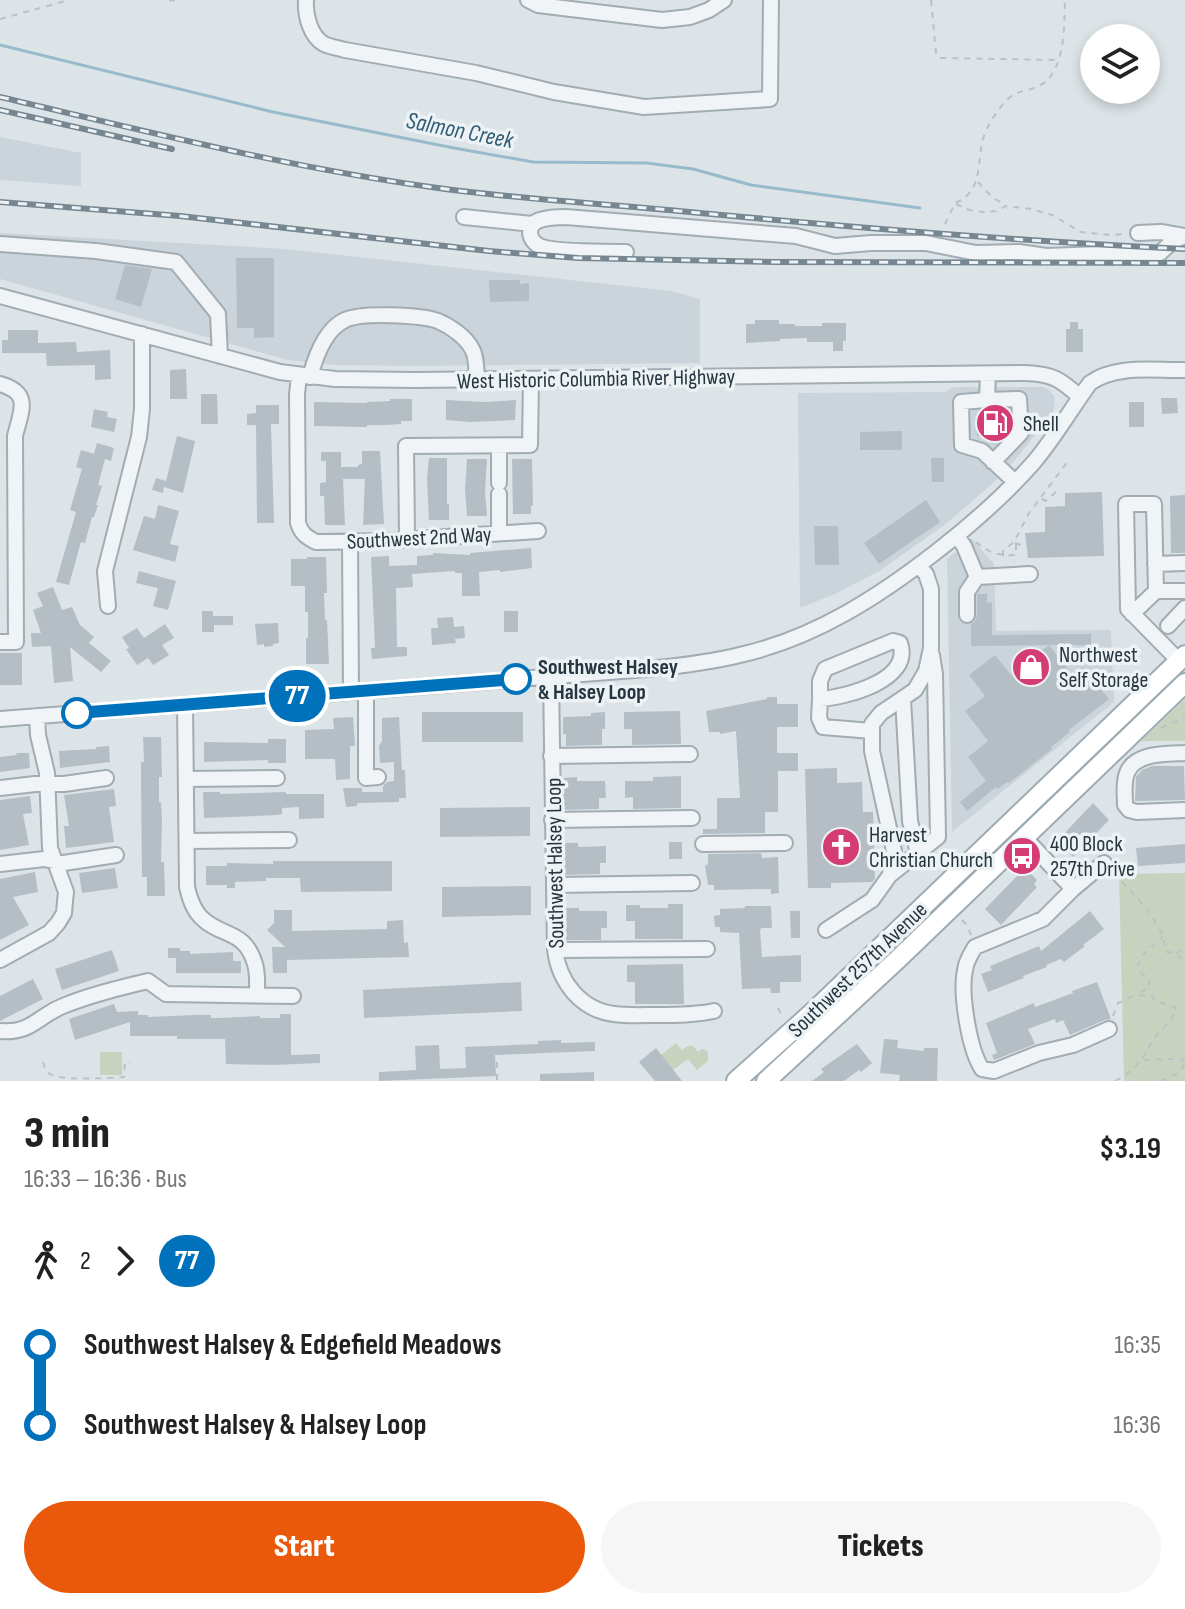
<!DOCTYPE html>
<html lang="en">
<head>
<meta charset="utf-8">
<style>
	body { margin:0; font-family:"Sofia Sans Condensed",sans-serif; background:#f6f6f6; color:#222; height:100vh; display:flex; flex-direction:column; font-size:30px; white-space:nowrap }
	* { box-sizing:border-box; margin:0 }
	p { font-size:26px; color:#767676 }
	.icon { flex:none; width:44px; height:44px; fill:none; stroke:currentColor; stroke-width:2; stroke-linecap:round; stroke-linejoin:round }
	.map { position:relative; height:1081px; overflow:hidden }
	.panel { display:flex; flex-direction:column; background:#fff; flex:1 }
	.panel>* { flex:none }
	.badge { padding:0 16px; border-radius:26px; font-size:28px; line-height:52px }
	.tools { position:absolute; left:1080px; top:24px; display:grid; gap:16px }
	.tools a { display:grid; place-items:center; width:80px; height:80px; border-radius:50%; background:#fff; box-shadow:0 4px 12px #0003; font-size:40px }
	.map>.badge { position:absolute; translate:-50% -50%; box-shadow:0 0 0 4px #fff }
	.legs { display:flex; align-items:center; gap:12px; height:88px; padding:0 24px; font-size:26px }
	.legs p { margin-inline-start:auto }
	.head { display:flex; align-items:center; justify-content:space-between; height:136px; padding:0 24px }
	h1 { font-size:44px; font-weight:800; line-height:60px }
	.cta { display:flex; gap:16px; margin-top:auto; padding:16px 24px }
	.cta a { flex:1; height:92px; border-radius:48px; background:#ea580c; color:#fff; font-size:32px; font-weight:800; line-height:92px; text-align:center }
	.cta a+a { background:#f6f6f6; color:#222 }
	ul { padding:0 24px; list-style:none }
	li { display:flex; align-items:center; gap:28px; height:80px; font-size:30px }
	li i { display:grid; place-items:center; width:12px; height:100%; margin:0 10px; background:currentColor }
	li i::after { content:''; width:20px; height:20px; margin:-10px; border:6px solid; border-radius:50%; background:#fff }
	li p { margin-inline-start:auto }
	li:first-child i { background:linear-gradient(#0000 50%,currentColor 0) }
	li:last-child i { background:linear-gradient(currentColor 50%,#0000 0) }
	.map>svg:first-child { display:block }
	.built { fill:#cbd4da }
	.green { fill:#c8d2be }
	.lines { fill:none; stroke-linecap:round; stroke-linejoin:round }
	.stream { stroke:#97bbca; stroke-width:3 }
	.building { fill:#b5bec5 }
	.minor-casing { stroke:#a2acb2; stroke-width:18 }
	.major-casing { stroke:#9cabb4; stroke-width:22 }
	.path { stroke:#bbc2c6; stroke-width:2; stroke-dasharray:6 6; stroke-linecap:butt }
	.minor { stroke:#f0f4f6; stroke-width:14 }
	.major { stroke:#fff; stroke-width:18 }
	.rail-casing { stroke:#768792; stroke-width:6 }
	.rail { stroke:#edf2f5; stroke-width:3; stroke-dasharray:9; stroke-linecap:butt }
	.line-1-casing { stroke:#fff; stroke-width:18 }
	.line-1 { stroke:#0072bc; stroke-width:12 }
	.stop-1-dot { fill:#fff; stroke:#0072bc; stroke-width:4 }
	.labels { text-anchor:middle; stroke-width:7; stroke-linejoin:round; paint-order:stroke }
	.street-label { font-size:22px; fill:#26353f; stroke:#edf2f5 }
	.poi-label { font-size:22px; fill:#26353f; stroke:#edf2f5; text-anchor:start }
	.stop-label { font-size:22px; font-weight:bold; fill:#26353f; stroke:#edf2f5; text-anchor:start }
	.water-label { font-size:24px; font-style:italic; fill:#2f5d74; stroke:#edf2f5 }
</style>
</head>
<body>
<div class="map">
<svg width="1185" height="1081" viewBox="0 0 1185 1081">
	<rect width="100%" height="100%" fill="#dde4e8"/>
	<path class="built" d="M0,137L81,153V186L0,180Z
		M0,233L285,249L671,291L700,299V363L417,366L334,365L288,360L0,279Z
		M954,387H1042L1048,389L1054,396L1055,405L1052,414L1015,460L992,484L947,523L881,570L837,593L800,608L798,393L945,392Z
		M972,539L994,564L996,631L1111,630L1114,702L952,832L947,559Z"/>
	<path class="green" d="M1185,699V741H1141Z
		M1185,873V1081H1124L1119,874Z
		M676,1043L682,1050L688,1046H693L698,1052L702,1049L706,1050L708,1052V1061L697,1070L688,1059L673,1070L661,1055Z
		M100,1052H122V1075H100Z"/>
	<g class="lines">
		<path class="stream" d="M0,45L273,112L454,148L533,162L647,163L693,169L751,185L920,208"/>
	</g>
	<path class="building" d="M236,258H274V337L254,338V328H237Z
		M125,265L152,269L141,307L115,299Z
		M489,280H520V284L529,283V301L490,302Z
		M755,320H779V324H795V326H822V323H846V341H843V351H833V342H807V338L780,339V341L746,343V324H755Z
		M1070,322H1078V329H1083V352H1066V329H1070Z
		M8,330H38V343L76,342L77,352L110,350L111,379L95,380V365L47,366L46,353H2V340H8Z
		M186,369L187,399H170V370Z
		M201,394H217L218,424H201Z
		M1161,398H1177L1178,413L1162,414Z
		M390,399H412V421H401V424L387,425H367V427L314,426V402L367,403V402L390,401Z
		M446,400L484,402L516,400L515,420L470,422L446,420Z
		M1129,402H1144V427H1129Z
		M256,405H279V424H271L274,523H257L256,425H247V414L256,413Z
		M94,409L108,412L107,417L117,419L114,432L91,427Z
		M1003,412H1010L1011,428L999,429V434L977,436L976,419L1003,417Z
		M902,431V450H860V432Z
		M177,436L195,441L183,493L164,487L163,493L152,490L156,478L166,481Z
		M97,443L114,448L111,461L105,459L98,485L102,486L96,505H98L94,517H92L85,543L81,542L69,585L56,582L76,512L70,510L82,469L76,467L81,450L94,454Z
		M362,451H380L384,524L363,525L365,479H343L345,525H325L324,496H320V483L326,482V461H321V452H341V467H358V465L362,464Z
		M429,458H447V504H449V520H429L427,478Z
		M931,458H944V482H932Z
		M467,459H487L485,491L487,516H467L465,490Z
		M512,459H532L533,506H531V514H513Z
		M1102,492L1104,556L1028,558L1025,533L1045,532V507L1065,506V493Z
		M1185,495V553H1171L1170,496Z
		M926,500L940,522L879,564L864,543Z
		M158,505L179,511L170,544L179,546L175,562L133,550L144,516L155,519Z
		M814,526H838L839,565H815Z
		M531,548L532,568L500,572V570L479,572L480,596H462V573H455V571L412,574L413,587L396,588L397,647H407V656L372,659L371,648H375L371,557L389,556V566L417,565V556L433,555V553L470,555V553Z
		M307,557H326L327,593H324L325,620H327L329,664H306V638H308V612H305V586H291V559H307Z
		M139,571L176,581L168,610L153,606L158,588L136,583Z
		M53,587L62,610L72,607L80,625L94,637L89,643L111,661L101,672L70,647L73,681L54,683L51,646L32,647L31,633H41L33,610L43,606L37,593Z
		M977,594H987V603L992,602V635L1091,634V645H1049L1072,674L1082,667L1109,699L1069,730L1070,732L1051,747L1052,749L1009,783L1007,782L998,789L996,787L967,811L960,802L986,781L968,757L988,741L965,711L985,696L969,675L995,655L1011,675L1049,645L971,646V624L975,621L977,616Z
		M202,611H213V616H233V625H214V632H202Z
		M504,611H518V632H504Z
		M453,617L454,627L464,626L465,638L455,639L456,643L432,645L431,628H438L437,618Z
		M278,623L279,643L273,644V646L264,647V644L257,645L255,624Z
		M165,624L174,638L162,645L169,655L153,665L148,658L137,665L126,649L129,648L122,637L137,628L144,638Z
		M0,653H22V685H0Z
		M767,697H777V704H798V727H777V753H798V771H778V812H765V833L703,834V829H717V798H740L736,731L720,734V732H709L706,711L767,699Z
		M680,711L681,744L632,745V729H624V712Z
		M422,712H523V742H422Z
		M605,712V729H602V745L566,746V734H563V717L591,716V713Z
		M353,717L355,746H350V779L336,780L335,759H305V730L334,729L333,718Z
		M399,717L402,770H405L406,798H399V802L357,803V806L346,807L343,788H362V792H383V786L387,782L394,781V762L380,763L379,746L382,741V718Z
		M143,737H161L162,777H159V802H161L162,822L161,862H164L165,896H147V877H142L141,782V762H144Z
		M268,739H286V763H268V760L204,762V742L268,743Z
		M109,746L110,762L60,768L59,751L96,749V747Z
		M16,753H29L30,768L0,772V757L17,755Z
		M1152,766H1184L1185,800L1135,801L1136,777L1142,770Z
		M837,768V783L862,782L863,812H873L875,879L872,882L831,883V888H808L805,769Z
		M681,776V808L633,809V797L625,798V781H653V777Z
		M577,777V781H605L606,798H599V809L563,810V778Z
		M114,789L116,806L109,807L114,842L66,848L64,826H69L64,795Z
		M203,792H220V794L286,792V794H324V818L299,819V807L282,808V814L278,815L204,818Z
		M30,796L32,813L23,814L29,845L0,850V800Z
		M1093,803L1109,820L1073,857L1057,841Z
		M530,807V836L440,837V808Z
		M669,842H682V859H669Z
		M564,843H578V847L606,846V863H600V874L564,875Z
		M1185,844V863L1138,866L1136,848Z
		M761,853L762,858L778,857L779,893L771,894V889L714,890V885H708L705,866L708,864V854Z
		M273,861H392V891L301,892L300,878H266V881L235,882V888H227V885H206V866H227V863L273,864Z
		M115,868L118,888L82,893L79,873Z
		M1022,871L1025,874L1028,871L1037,880L1034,884L1037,887L1001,925L985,909Z
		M35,872L38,892L13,897L29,925L0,940V879Z
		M531,886V915L442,917V887Z
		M668,904H683V939H635V921H626V905H640V908H668Z
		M745,906H771L772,928H761L760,931L762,957L801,955V982H780V993H771L770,988L742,989L739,933L720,932V927H715L714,916L720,915V909L745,908Z
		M564,908H579V911H607V928H601V940H565Z
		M274,910H292V931L387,929V921L403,920L404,943L408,942L409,957L287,960V973H273L272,947H285L267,930L274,923Z
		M790,911H800V938H791Z
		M1090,911L1104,929L1083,945L1085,946L1064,962L1061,959L1046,965L1047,967L1023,976L1024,978L988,992L981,974L992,970L990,966L1039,946L1041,951Z
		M168,948H180V951H190V954L233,952V961H241V973H176V958H168Z
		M112,950L119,971L62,990L55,969Z
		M683,964L684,1004H635V982H627V965Z
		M33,979L43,999L0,1021V996Z
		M521,982L522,1011L364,1018L363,990Z
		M1097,982L1111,1019L1105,1020L1070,1035L1063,1020L1056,1023L1055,1019L1028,1029L1035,1044L994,1060L992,1055L997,1053L986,1023L1034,1003L1035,1007L1073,993L1072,991Z
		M114,1004L117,1012L138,1011V1015H148V1017L195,1015H211V1018H218L260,1016V1018H280V1014H291V1055L320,1054V1063L273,1065L226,1064L225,1039H177V1036H130V1022L75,1040L69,1019Z
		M884,1039L898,1040L897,1048L924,1051V1048H938L937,1081H899L900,1075L880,1073Z
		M561,1040V1043L595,1042V1051L495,1055L496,1076L379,1081V1072L416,1070L415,1046L439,1045L440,1069L466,1068L465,1047L538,1044V1041Z
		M857,1044L872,1063L861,1072L859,1070L844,1081H812L824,1072L821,1069Z
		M656,1048L682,1081H655L639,1062Z
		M594,1072V1081H540V1074Z"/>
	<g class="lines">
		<g class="minor-casing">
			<path id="minor" d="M306,0C305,15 310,36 324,44C330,47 339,48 345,50L476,73L554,92L644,107L770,99L771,0
				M528,0L538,5L662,20L690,17L709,10L724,0
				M464,217L532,224
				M1138,233L1161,232L1185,236
				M0,244L96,251L176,262L218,314L220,356
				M626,252C605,251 561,253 542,247C528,242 525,225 540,220C549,217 557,217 566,217L796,236L835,246L871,243H926L976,253L1019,252L1046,256L1103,254L1150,256L1160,253L1173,241L1185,236
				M0,296L280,372L335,379L414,380L1025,373C1053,374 1060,379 1080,397
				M988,374L987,400L961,402L962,445L982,451L1015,482
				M299,376L297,394L298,523C301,533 306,537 316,542L387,541L538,531
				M310,377C315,358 325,329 345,320C362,312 421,315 438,321C450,326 466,337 472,349C477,357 476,370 477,379
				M0,384C32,393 21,411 15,436L16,642H0
				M987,400L1019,399L1021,433L993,462
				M499,446V483
				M499,533V494
				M957,536L964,546L977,577L1030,574
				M407,538L406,446L530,445L531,379
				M350,541L351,692
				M1155,564L1185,563
				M1156,591H1185
				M108,606L105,571L139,437L142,409V334
				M1132,614L1156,591L1154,504H1126L1128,609L1179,661
				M967,615V592L977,577
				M1168,626L1185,608
				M893,641L900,643C913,680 847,697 820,699V681L825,669Z
				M551,677L555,950C559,982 581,1010 614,1014C628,1016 644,1015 658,1015C677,1015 695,1015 714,1011
				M366,691V778L378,777
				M820,699L819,718L823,727L872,731
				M903,699L910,821L918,853
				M185,705L187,887C190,900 194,912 204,920C223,937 245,930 255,964C258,974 257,985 257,995
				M0,719L648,669C680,666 713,662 744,654C816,637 878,597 936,552C971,525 1004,496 1034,462C1055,437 1071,409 1090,383C1117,364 1154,371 1185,370
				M1185,753C1167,754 1135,752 1127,773C1123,783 1125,795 1125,805L1129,810L1137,812L1185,810
				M551,756L690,754
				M186,779L277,778
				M0,788L35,784H64L106,778
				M552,820L692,818
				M1024,837L1073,889
				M187,841L289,840
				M703,844L785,843
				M1104,863L1073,889L1043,919L975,947C971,954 966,961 965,970C960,993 969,1049 982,1069L994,1071L1039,1053L1073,1045L1109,1029
				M0,864L44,859L64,863L116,855
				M890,875L938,837L935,674L932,655
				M554,885L692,883
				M826,930L872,900L890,875L894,851L872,751V724L881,713L915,690L926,671L931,648V589L926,574L919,566
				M555,950L707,949
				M0,960L49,933L58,923L64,913L65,901L66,892L50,848L47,773L38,735L37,716
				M0,1031C31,1034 38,1016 63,1006C90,995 119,988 148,981L166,994L293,996"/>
		</g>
		<g class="major-casing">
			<path id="major" d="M736,1081L813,1012L1185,655
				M766,1081L896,961L1185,683"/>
		</g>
		<path class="path" d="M169,0L177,1L180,0
			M931,0L936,53L940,58L1058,60
			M0,19L69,0
			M978,182L991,196L1006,206
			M956,204L969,210L983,212L996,211L1006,206L1031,209L1052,215L1081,232L1111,235L1125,234
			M945,224L955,203C986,191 975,158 985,133C989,122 1005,98 1015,94C1023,90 1032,90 1039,86C1066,72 1064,26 1065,0
			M1042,499L1046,501L1058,490
			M976,542C988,553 1000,556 1016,555V544
			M1015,543L1026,547
			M1003,556V551L1014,542L1029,513L1069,460
			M1161,728L1185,717
			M1114,873C1131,892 1151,910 1162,934C1164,939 1164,946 1167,952L1176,953L1185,962
			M962,920L967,925L971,935
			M1176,953L1185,948
			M778,1008L783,1018
			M1113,1016L1118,1003L1136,995
			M1144,1060C1157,1060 1170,1058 1183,1060L1185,1063
			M43,1062C45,1068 45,1070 50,1074C61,1081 108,1078 124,1077L125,1062H130
			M497,1062V1081
			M1115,1081C1133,1072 1143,1060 1151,1043C1158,1031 1169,1025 1176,1011L1175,1007L1155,1001L1152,996L1137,995L1149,987V978L1142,974L1138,965L1141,957L1163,936
			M1161,1081L1177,1074L1185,1064"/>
		<use href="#minor" class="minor"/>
		<use href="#major" class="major"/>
		<g class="rail-casing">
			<path id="rail" d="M0,97C145,131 290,168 438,188C518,199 598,203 679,211C847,227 1016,241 1185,249
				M0,110L172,149
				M0,202L180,216L489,251L578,258L775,262L1185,263"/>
		</g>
		<use href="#rail" class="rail"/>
	</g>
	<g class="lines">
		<g class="line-1-casing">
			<path id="line-1" d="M77,713L516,679"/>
		</g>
		<use href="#line-1" class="line-1"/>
	</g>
	<defs>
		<g id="fuel-disc" transform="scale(2)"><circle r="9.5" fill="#d33d74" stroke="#edf2f5"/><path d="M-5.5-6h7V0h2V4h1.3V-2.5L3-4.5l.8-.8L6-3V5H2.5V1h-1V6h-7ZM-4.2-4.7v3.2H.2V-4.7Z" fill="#fff"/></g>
		<g id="shop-disc" transform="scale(2)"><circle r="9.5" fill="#d33d74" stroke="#edf2f5"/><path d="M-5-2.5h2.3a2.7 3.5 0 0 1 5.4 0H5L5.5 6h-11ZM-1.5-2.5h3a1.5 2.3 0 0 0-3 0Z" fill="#fff"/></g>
		<g id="church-disc" transform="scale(2)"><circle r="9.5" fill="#d33d74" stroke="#edf2f5"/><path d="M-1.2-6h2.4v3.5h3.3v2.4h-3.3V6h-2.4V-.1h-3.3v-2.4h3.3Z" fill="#fff"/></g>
		<g id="bus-disc" transform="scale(2)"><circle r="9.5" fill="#d33d74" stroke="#edf2f5"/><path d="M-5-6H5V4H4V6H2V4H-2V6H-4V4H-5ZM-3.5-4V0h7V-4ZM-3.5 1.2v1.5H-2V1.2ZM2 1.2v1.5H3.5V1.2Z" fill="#fff"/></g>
	</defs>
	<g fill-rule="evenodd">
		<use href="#fuel-disc" x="995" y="423"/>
		<use href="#shop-disc" x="1031" y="667"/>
		<use href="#church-disc" x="841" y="847"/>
		<use href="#bus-disc" x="1022" y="856"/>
	</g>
	<g class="stop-1-dot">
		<circle cx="516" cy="679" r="14"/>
		<circle cx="77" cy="713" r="14"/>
	</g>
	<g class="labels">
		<g class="street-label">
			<text transform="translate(596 378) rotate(-1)" y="8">West Historic Columbia River Highway</text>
			<text transform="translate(419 537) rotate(-3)" y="8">Southwest 2nd Way</text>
			<text transform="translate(554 863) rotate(-91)" y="8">Southwest Halsey Loop</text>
			<text transform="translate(857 969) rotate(-44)" y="8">Southwest 257th Avenue</text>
		</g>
		<g class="poi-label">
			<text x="1023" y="431">Shell</text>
			<text x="1059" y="662">Northwest<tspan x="1059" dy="25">Self Storage</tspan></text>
			<text x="869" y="842">Harvest<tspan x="869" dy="25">Christian Church</tspan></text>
			<text x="1050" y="851">400 Block<tspan x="1050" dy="25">257th Drive</tspan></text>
		</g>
		<g class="stop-label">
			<text x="538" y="674">Southwest Halsey<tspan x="538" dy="25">&amp; Halsey Loop</tspan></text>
		</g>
		<g class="water-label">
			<text transform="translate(460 130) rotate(11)" y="8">Salmon Creek</text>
		</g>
	</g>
</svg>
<div class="tools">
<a><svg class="icon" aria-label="layers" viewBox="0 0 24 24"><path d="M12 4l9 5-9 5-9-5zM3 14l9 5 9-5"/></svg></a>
</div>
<b class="badge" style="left:297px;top:696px;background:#0072bc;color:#fff">77</b>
</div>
<section class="panel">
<div class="head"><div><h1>3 min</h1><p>16:33 – 16:36 · Bus</p></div><b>$3.19</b></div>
<div class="legs"><svg class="icon" aria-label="walk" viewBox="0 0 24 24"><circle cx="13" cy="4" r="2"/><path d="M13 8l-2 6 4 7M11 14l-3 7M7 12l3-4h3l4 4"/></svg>2<svg class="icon" aria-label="forward" viewBox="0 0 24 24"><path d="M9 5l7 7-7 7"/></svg><b class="badge" style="background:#0072bc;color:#fff">77</b></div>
<ul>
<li><i style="color:#0072bc"></i><b>Southwest Halsey &amp; Edgefield Meadows</b><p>16:35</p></li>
<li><i style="color:#0072bc"></i><b>Southwest Halsey &amp; Halsey Loop</b><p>16:36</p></li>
</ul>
<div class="cta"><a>Start</a><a>Tickets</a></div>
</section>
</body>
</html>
